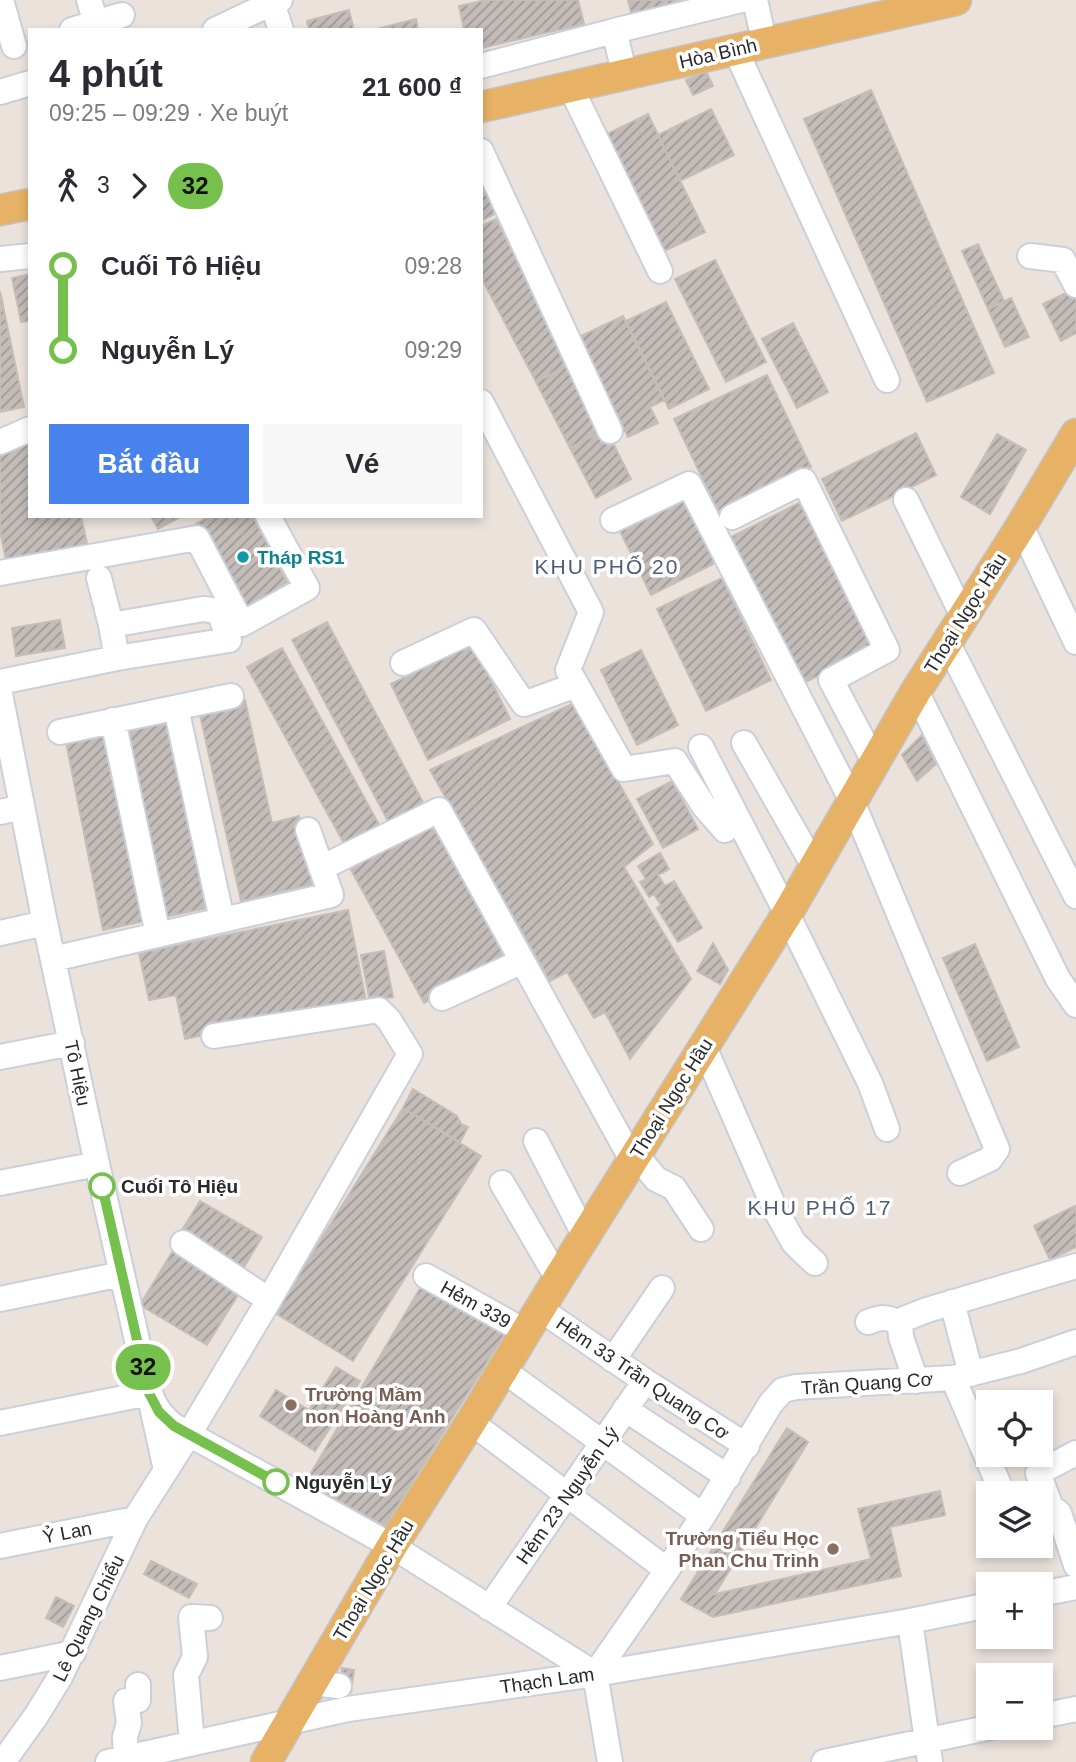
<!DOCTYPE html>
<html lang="vi">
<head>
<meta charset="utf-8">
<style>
	body { margin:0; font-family:Arial,sans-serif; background:#f7f7f7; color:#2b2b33; height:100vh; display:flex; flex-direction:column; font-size:26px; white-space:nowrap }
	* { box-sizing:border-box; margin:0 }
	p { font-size:23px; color:#7c7c81 }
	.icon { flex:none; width:38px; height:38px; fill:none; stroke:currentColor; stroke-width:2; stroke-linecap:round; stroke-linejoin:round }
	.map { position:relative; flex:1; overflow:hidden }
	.drawer { position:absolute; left:28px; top:28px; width:455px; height:490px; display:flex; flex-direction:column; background:#fff; border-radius:0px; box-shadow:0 4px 10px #0003 }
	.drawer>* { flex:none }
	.badge { padding:0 14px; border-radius:23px; font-size:24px; line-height:46px }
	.controls { position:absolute; left:976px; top:1390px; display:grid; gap:14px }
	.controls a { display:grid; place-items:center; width:77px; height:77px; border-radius:0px; background:#fff; box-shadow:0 4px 10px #0003; font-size:35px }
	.map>.badge { position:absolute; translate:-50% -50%; box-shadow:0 0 0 4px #fff }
	.legs { display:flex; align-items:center; gap:10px; height:77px; padding:0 21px; font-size:23px }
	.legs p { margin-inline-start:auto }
	.head { display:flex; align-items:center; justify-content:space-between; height:119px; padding:0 21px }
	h1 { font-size:38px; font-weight:600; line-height:52px }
	.action { display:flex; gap:14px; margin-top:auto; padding:14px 21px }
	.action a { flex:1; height:80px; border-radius:0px; background:#4782ed; color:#fff; font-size:28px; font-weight:600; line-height:80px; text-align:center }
	.action a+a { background:#f7f7f7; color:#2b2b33 }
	ul { padding:0 21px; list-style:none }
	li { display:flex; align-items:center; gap:24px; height:84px; font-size:26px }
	li i { display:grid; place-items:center; width:10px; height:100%; margin:0 9px; background:currentColor }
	li i::after { content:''; width:18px; height:18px; margin:-9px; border:5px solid; border-radius:50%; background:#fff }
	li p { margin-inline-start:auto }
	li:first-child i { background:linear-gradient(#0000 50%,currentColor 0) }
	li:last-child i { background:linear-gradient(currentColor 50%,#0000 0) }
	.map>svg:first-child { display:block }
	.building { fill:url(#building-hatch); stroke:#c6bdb6; stroke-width:2 }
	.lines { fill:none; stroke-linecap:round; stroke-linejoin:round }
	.minor-casing { stroke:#cad0da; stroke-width:28 }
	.major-casing { stroke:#c3c3c3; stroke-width:33 }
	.minor { stroke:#fff; stroke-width:24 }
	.major { stroke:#e7b265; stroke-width:30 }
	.line-1-casing { stroke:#fff; stroke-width:16 }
	.line-1 { stroke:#76c04d; stroke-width:10 }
	.culture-dot { fill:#0f9aa8; stroke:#fff; stroke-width:2.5 }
	.stop-1-dot { fill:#fff; stroke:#76c04d; stroke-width:3.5 }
	.education-dot { fill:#8d6e63; stroke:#fff; stroke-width:2.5 }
	.labels { text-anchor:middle; stroke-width:7; stroke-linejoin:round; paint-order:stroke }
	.street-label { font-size:19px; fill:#292929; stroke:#fff }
	.culture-label { font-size:19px; font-weight:bold; fill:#0d838f; stroke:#fff; text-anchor:start }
	.stop-label { font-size:19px; font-weight:bold; fill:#292929; stroke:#fff; text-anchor:start }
	.education-label { font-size:19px; font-weight:bold; fill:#785e54; stroke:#fff; text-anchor:start }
	.neighbourhood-label { font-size:21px; letter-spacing:2px; fill:#4d5c77; stroke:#fff }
</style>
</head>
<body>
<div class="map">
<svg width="1076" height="1762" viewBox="0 0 1076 1762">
	<defs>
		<pattern id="building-hatch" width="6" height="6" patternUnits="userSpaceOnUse" patternTransform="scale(1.75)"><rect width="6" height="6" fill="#c3bcb9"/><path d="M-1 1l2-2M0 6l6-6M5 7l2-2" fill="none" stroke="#9e9996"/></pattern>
	</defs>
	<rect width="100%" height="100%" fill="#ebe2dc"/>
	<path class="building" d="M486,0H578L584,24L481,48V30H464L459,6Z
		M628,0H721L633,21Z
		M349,10L354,30H309L307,21Z
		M416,19L418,30H373Z
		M706,71L713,86L693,95L686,80Z
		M871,90L994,373L927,402L804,119Z
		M711,109L734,155L680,181L658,135Z
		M648,114L705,232L660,253L603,136Z
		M481,184L496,213L481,221Z
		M496,219L571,364L536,382L481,277V226Z
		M978,244L1004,301L988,309L962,251Z
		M715,260L766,362L726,382L675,279Z
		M30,274V321L21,322L12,278Z
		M1072,290L1076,298V333L1061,341L1043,304Z
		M0,291L24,407L0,412Z
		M1011,298L1029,337L1005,347L988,309Z
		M666,302L709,389L669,409L626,321Z
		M623,316L664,400L650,407L658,423L628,437L579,337Z
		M793,323L828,392L797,408L762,339Z
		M571,364L606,429L570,448L536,382Z
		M767,375L811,467L718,511L674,419Z
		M606,429L631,479L596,498L570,448Z
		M916,433L936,475L842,521L822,479Z
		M997,434L1026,450L990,514L961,497Z
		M30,441V516H81L89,553L8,570L0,531V447Z
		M681,494L715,563L651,595L617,525Z
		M807,499L880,644L804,683L731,537Z
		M151,516H182L158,529Z
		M210,516H253L291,590L243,615L196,524Z
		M722,578L771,680L706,711L657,609Z
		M60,620L65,648L16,656L12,628Z
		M327,622L425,806L390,825L292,640Z
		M473,644L510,719L428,760L391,684Z
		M282,648L382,830L347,849L247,667Z
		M641,650L678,725L637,745L601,670Z
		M245,700L272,823L299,816L314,884L241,901L199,710Z
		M574,703L653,844L624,867L691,979L630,1059L605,1012L594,1018L567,972L550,981L430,770Z
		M170,715L212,907L164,917L123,725Z
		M110,728L149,920L103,930L65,737Z
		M922,735L936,764L917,781L902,755Z
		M672,781L698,829L663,848L637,799Z
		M433,822L508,957L424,1003L350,868Z
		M660,853L669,869L658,875L665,886L674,881L702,928L678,942L657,908L661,905L654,894L649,897L640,882L646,879L638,866Z
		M348,910L366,1001L185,1039L176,995L149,1000L139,953Z
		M713,943L728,970L720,984L697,971Z
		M975,944L1019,1047L987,1061L943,958Z
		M384,951L393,997L370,1002L361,955Z
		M413,1089L457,1116L461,1124L468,1127L460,1142L403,1108Z
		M403,1108L481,1156L353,1361L275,1313Z
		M200,1201L262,1237L244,1267L182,1230Z
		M1075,1206L1076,1209V1247L1050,1260L1034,1226Z
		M174,1249L241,1290L207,1345L140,1305Z
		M422,1285L505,1333L385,1526L305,1483Z
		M336,1367L360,1381L315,1451L260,1416L276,1390L309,1410Z
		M787,1428L808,1442L715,1594L871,1559L858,1509L940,1491L945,1515L890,1527L901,1576L713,1617L685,1602L681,1599Z
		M151,1561L197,1584L189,1598L144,1574Z
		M56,1597L74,1606L63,1627L46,1618Z
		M342,1668L354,1670L351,1692L339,1690Z"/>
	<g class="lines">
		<g class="minor-casing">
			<path id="minor" d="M1,0L14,46
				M89,0L96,23
				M280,0L272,3L281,30
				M755,0L761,27
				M72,30L122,15
				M215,30L272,3L271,0
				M614,31L741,0
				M735,49L887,380
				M481,66L614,31L621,59
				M570,86L660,271
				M0,92L30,83
				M481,151L610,431
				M1030,256L1063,260L1076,285
				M0,259L30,256
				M481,402L591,612L568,670L624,769L675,761L704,806L725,830
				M0,442L30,429
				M906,500L963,616
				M732,517L804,481L887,650L831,680L875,763
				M613,520L689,484L852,801L997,1149L990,1159L960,1173
				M1021,526L1076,642
				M0,573L197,538L242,624L307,588L268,516
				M99,578L111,625
				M947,642L1076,896
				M403,663L474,630L524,704L576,685
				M0,682L117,658L229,640L219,611L203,609L111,625L117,658
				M916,691L1058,979L1076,1005
				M0,694L45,923L97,1164L144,1371C150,1395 153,1410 174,1426L392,1546L595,1674
				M176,708L222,920
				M113,720L158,935
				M60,732L231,696
				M744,743L814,866
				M701,747L787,914L870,1083L887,1129
				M0,812L22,807
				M321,868L439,810L632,1160
				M0,933L45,923
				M53,959L331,895L308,830
				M442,998L521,962
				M704,1047L775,1209L794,1243L815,1263
				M0,1057L72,1043
				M536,1141L585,1236
				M636,1155L656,1179L674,1188L701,1229
				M0,1183L97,1164
				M502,1183L558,1279
				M183,1243L269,1300
				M426,1276L526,1332
				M0,1299L122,1274
				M952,1302L971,1374
				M540,1309L645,1381L747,1446
				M868,1322C881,1317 888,1316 900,1324
				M613,1360L662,1288
				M503,1370L703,1516
				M953,1378L999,1485
				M916,1381L901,1337L900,1324L904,1319L927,1310L1076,1266
				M625,1409L728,1477
				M471,1422L667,1570
				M0,1423L149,1393L166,1470
				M1076,1453L1038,1473L1051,1507L1059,1513L1076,1565
				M0,1546L135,1519
				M1041,1594L1076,1587
				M489,1608L645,1381
				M910,1621L930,1762
				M0,1668L73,1653
				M595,1674L667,1570L703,1516L771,1403L783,1390L796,1387L953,1378L1021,1361L1076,1342
				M595,1674L610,1762
				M312,1683L339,1686
				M1041,1716L1076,1709
				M192,1743L186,1675L195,1657L191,1617L210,1618
				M126,1758L125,1737L129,1723L126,1701L138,1700V1685
				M3,1762L36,1716L60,1677L135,1519L189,1434L269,1300L410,1054L389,1020L379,1010L214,1036
				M108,1762L348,1709L595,1674L910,1621L989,1605
				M824,1762L992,1727"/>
		</g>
		<g class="major-casing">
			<path id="major" d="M481,107L956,0
				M0,210L30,204
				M266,1762L392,1546L471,1422L558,1279L787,914L916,691L1021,526L1076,434"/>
		</g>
		<use href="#minor" class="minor"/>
		<use href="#major" class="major"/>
	</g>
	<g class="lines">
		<g class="line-1-casing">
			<path id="line-1" d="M102,1186L149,1393L159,1412L174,1426L276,1482"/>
		</g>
		<use href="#line-1" class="line-1"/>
	</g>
	<circle class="culture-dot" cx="243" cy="557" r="7"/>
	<g class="stop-1-dot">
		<circle cx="102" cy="1186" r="12"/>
		<circle cx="276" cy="1482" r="12"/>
	</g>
	<g class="education-dot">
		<circle cx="291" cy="1405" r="7"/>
		<circle cx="833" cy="1549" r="7"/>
	</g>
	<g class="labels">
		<g class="street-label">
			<text transform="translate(718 53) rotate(-13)" y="7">Hòa Bình</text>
			<text transform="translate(965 613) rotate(-58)" y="7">Thoại Ngọc Hầu</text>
			<text transform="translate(78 1073) rotate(78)" y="7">Tô Hiệu</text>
			<text transform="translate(671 1098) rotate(-58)" y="7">Thoại Ngọc Hầu</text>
			<text transform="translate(476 1304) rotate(29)" y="7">Hẻm 339</text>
			<text transform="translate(643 1378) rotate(34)" y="7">Hẻm 33 Trần Quang Cơ</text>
			<text transform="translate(867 1383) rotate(-4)" y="7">Trần Quang Cơ</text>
			<text transform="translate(567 1495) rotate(-55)" y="7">Hẻm 23 Nguyễn Lý</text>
			<text transform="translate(67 1532) rotate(-11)" y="7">Ỷ Lan</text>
			<text transform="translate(373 1580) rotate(-59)" y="7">Thoại Ngọc Hầu</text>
			<text transform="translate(88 1618) rotate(-64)" y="7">Lê Quang Chiểu</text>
			<text transform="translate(547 1680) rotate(-8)" y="7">Thạch Lam</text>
		</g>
		<g class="culture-label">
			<text x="257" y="564">Tháp RS1</text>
		</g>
		<g class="stop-label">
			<text x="121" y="1193">Cuối Tô Hiệu</text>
			<text x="295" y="1489">Nguyễn Lý</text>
		</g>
		<g class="education-label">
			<text x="305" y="1401">Trường Mầm<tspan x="305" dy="22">non Hoàng Anh</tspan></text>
			<text x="819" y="1545" text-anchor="end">Trường Tiểu Học<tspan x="819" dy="22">Phan Chu Trinh</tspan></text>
		</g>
		<g class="neighbourhood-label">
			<text x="607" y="574">KHU PHỐ 20</text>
			<text x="820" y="1215">KHU PHỐ 17</text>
		</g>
	</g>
</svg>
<div class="controls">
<a><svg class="icon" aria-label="locate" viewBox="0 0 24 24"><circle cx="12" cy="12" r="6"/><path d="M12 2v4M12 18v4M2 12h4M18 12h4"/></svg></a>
<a><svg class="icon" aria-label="layers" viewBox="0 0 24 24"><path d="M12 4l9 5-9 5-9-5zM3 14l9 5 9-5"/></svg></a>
<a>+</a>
<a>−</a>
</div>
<b class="badge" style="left:143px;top:1367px;background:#76c04d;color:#111">32</b>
<section class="drawer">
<div class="head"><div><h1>4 phút</h1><p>09:25 – 09:29 · Xe buýt</p></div><b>21 600 ₫</b></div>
<div class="legs"><svg class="icon" aria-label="walk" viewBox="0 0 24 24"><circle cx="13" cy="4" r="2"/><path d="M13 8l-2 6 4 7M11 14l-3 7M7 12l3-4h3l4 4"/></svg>3<svg class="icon" aria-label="forward" viewBox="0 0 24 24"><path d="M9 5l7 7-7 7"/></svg><b class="badge" style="background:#76c04d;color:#111">32</b></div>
<ul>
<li><i style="color:#76c04d"></i><b>Cuối Tô Hiệu</b><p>09:28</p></li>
<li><i style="color:#76c04d"></i><b>Nguyễn Lý</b><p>09:29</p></li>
</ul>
<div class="action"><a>Bắt đầu</a><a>Vé</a></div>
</section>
</div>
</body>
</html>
